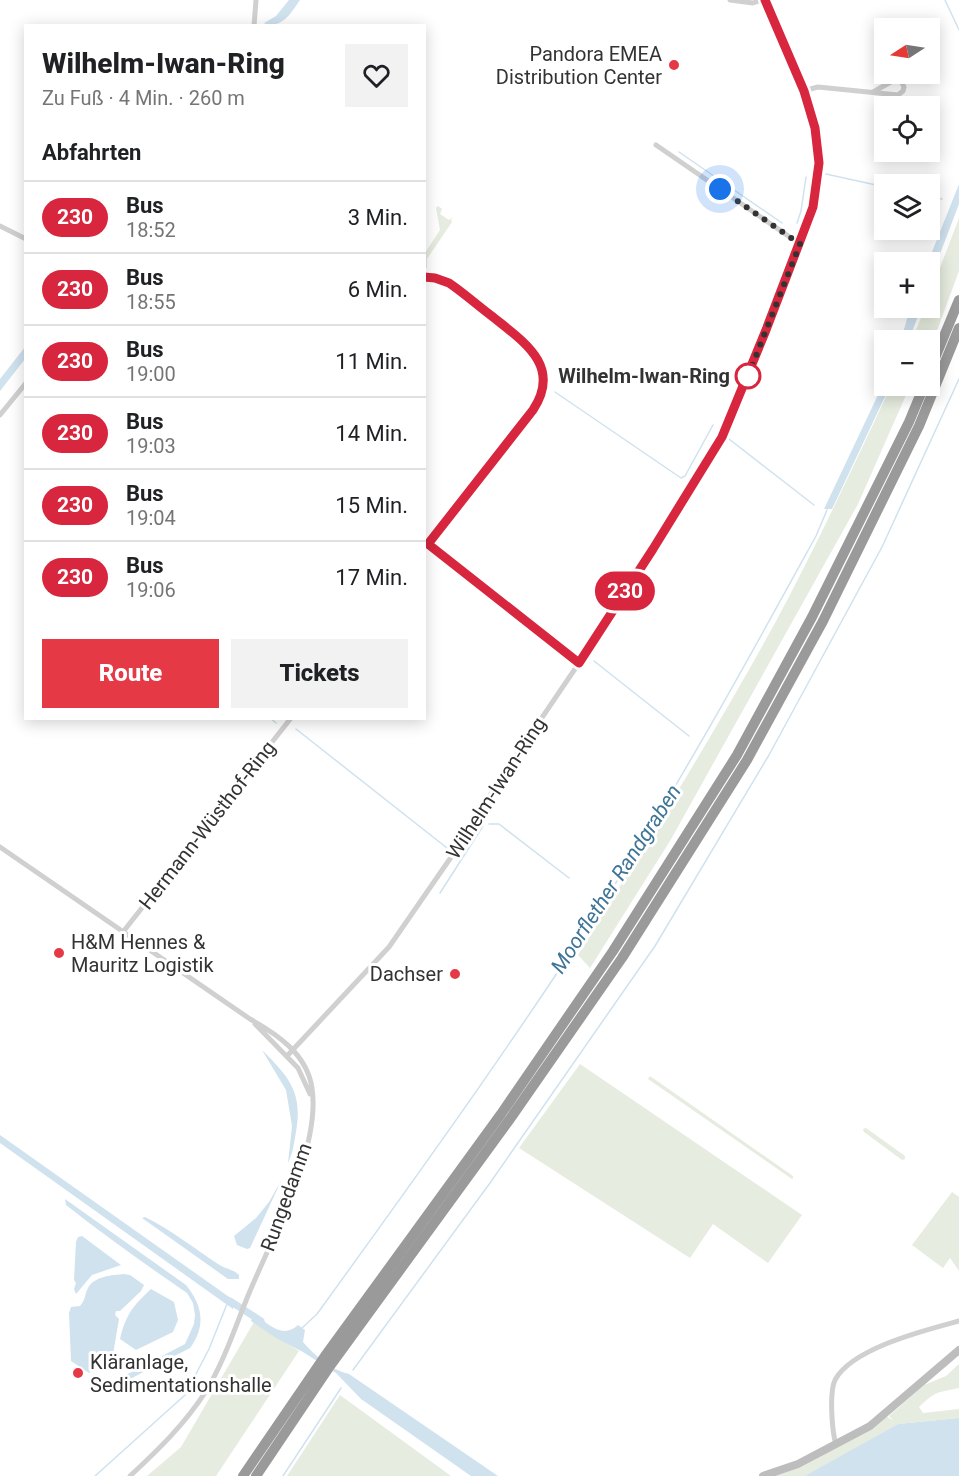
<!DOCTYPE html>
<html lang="de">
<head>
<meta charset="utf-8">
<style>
	body { margin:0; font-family:Roboto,sans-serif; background:#f2f2f2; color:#202124; height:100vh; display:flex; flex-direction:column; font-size:22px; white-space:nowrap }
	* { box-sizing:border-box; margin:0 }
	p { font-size:20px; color:#757577 }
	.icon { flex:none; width:33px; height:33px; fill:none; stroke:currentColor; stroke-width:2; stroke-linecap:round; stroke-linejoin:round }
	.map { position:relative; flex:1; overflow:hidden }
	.sheet { position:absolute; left:24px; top:24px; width:402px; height:696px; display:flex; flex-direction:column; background:#fff; border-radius:0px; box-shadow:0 3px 15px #0003 }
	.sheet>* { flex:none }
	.badge { padding:0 12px; border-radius:20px; font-size:21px; line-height:39px }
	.needle { width:39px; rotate:258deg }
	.buttons { position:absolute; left:874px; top:18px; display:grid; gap:12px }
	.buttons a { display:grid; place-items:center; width:66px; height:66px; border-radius:0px; background:#fff; box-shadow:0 3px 15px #0003; font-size:30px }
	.you { position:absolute; width:30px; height:30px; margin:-15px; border:4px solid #fff; border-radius:50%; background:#1a73e8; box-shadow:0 0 0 9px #1a73e833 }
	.map>.badge { position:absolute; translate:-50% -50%; box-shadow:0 0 0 3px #fff }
	h2 { padding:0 18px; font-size:22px; line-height:54px }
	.round { display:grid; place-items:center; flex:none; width:63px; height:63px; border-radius:0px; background:#f2f2f2 }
	.head { display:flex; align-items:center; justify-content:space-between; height:102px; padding:0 18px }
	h1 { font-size:28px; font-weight:800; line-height:45px }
	.primary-button { display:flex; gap:12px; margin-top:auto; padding:12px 18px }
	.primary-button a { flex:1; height:69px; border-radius:0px; background:#e63946; color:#fff; font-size:24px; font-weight:800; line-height:69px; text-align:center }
	.primary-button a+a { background:#f2f2f2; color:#202124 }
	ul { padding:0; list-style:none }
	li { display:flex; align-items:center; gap:18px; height:72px; padding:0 18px; border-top:2px solid #e0e0e0 }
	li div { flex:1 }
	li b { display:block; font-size:22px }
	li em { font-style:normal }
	li .badge { min-width:66px; font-weight:700; text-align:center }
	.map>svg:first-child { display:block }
	.green { fill:#e6ecdf }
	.water { fill:#cfe2ee }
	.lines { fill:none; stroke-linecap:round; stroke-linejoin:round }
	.stream { stroke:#cfe2ee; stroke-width:1.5 }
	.canal { stroke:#cfe2ee; stroke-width:7 }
	.street { stroke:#d0d0d0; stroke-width:5 }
	.secondary { stroke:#bdbdbd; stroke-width:8 }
	.highway { stroke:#9a9a9a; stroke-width:10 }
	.line-casing { stroke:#fff; stroke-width:14 }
	.line { stroke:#d7263d; stroke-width:9 }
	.walk { stroke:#333; stroke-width:6; stroke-dasharray:0 10.8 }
	.poi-dot { fill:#e63946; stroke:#fff; stroke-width:2 }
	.stop-dot { fill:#fff; stroke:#d7263d; stroke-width:3 }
	.labels { text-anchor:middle; stroke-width:6; stroke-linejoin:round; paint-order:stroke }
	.poi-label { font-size:20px; fill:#333; stroke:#fff; text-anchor:end }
	.stop-label { font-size:20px; font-weight:bold; fill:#333; stroke:#fff; text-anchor:end }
	.street-label { font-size:20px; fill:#333; stroke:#fff }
	.water-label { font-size:21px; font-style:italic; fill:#3f7597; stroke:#fff }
</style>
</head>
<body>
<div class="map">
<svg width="959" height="1476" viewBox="0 0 959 1476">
	<rect width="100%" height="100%" fill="#fff"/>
	<path class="green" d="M438,206L442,209L440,214L449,220L453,217L451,220L452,222L427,259V268H425V253L440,230L436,208Z
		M959,218V271L935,336L930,344V340H912L925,308H930V294Z
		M891,386H910L858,504L670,841L590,968L578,955C645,845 713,736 775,623C817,545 854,465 891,386Z
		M580,1064L802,1215L768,1263L713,1224L690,1258L519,1148Z
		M650,1076L793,1176V1178L792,1179L648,1079Z
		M866,1128L905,1156V1159L902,1160L864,1132L863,1129Z
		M952,1192L959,1197V1271L950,1258L943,1268L912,1245Z
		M254,1322L299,1351L216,1476H147L181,1447Z
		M959,1364V1388C937,1393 937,1390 919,1407L923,1413L959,1409V1418L898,1424L814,1472L805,1476H775L801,1467L876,1426L886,1416L894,1421L889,1416L924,1385L946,1376Z
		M340,1395L451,1476H287Z"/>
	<path class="water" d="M289,0H300C291,13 284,26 267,25L264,23L276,16Z
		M959,184V204L930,280V262H928Z
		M910,308H921L909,340H901Z
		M25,347V359L0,391V379Z
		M885,380V386H890L832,509H824Z
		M262,1050C289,1077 303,1092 296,1132C294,1143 293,1153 288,1163L292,1126L286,1090Z
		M0,1135L232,1299L236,1302L233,1309L0,1143Z
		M282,1179L250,1248L247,1249L237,1245L234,1236L256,1218L269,1202Z
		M65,1199L186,1285C203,1306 206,1326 190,1348L103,1393L101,1388L185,1344L194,1324L195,1315L193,1303L187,1293C146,1265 104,1235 66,1205Z
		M145,1217C171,1230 194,1248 218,1264C225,1269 233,1269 239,1275V1279H228L142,1218Z
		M82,1236L121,1265L92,1275L76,1294L74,1289L76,1283L74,1280L76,1242L78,1237Z
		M124,1274L130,1275L144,1285L141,1291L120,1311H116L115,1315L119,1319L112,1360L89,1373L71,1361L69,1313L71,1307L80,1306C87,1297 84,1295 88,1288C94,1276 113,1275 124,1274Z
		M151,1289L174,1302L178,1320L173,1332L136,1350L120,1339C126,1314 133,1306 151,1289Z
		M254,1314C268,1323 282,1340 298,1325L305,1330L303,1342C315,1356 331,1370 349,1374L498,1476H471L361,1399L336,1373L303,1352L276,1338L251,1321Z
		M959,1418V1476H805L898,1424Z"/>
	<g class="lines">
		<path class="stream" d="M945,0L959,30
			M679,152L782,223
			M826,174L885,187
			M930,196L942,199
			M797,223L801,211L806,177
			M555,392L681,478L685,476L713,425
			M729,439L814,505
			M594,661L689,736
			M270,718L276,723
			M296,729L447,848
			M489,824H499L569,878
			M440,893L483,826
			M301,1329L317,1314C425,1165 533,1015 631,859C697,753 756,645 816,536L827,510
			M353,1370L490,1183L655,946L769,755L882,547L959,379
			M95,1476L185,1395L209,1349L227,1304
			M283,1476L341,1388"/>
		<path class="canal" d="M230,1301L261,1321"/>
		<path class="street" d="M730,0L753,3L762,0
			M254,26L256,0
			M803,91L818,87L898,95L903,91L904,87L901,81L896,79L873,92
			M656,145L800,244
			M0,226L26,239
			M424,277L435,278L449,283C464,293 478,306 493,317C524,341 563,366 533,410L424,548
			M0,415L26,383
			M428,544L579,663
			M0,847L250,1019C277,1034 307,1054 312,1088C321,1147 273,1236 250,1291C236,1324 225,1360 206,1391C185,1424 158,1450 130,1476
			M123,932L291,718
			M255,1024L298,1068L310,1094
			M287,1056L389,947L456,850L499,781L579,663L722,437L729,421L800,244L813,207L818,176V145L811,112L765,0
			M836,1445C832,1431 829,1393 835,1380C852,1348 926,1330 959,1321"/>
		<path class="secondary" d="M763,1476L798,1464L870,1426L959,1350"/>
		<path class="highway" d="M930,370L959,300
			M243,1476L325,1356L501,1114L613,951L737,755L812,617L909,422L924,386
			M256,1476L330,1366L510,1119L622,958L747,760L823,621L919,426L959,328"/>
	</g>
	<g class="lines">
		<g class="line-casing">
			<path id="line" d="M424,277L435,278L449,283C464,293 478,306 493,317C524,342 562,366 533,410L428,544L579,663L653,549L722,437L766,330L813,207L819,163L815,128L804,91L765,0"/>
		</g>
		<use href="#line" class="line"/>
		<path class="walk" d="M720,189L800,244L748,376"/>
	</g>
	<g class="poi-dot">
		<circle cx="674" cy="65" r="6"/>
		<circle cx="59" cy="953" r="6"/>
		<circle cx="455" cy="974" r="6"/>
		<circle cx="78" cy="1373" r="6"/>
	</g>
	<circle class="stop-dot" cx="748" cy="376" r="12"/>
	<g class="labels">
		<g class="poi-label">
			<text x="662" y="61">Pandora EMEA<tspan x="662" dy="23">Distribution Center</tspan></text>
			<text x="71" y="949" text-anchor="start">H&amp;M Hennes &amp;<tspan x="71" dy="23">Mauritz Logistik</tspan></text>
			<text x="443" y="981">Dachser</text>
			<text x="90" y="1369" text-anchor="start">Kläranlage,<tspan x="90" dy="23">Sedimentationshalle</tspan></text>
		</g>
		<g class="stop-label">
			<text x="730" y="383">Wilhelm-Iwan-Ring</text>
		</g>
		<g class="street-label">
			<text transform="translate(496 788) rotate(-57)" y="7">Wilhelm-Iwan-Ring</text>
			<text transform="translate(207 825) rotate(-52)" y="7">Hermann-Wüsthof-Ring</text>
			<text transform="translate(286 1197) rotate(-70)" y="7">Rungedamm</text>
		</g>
		<g class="water-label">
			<text transform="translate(616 879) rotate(-57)" y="7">Moorflether Randgraben</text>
		</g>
	</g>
</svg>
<div class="buttons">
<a><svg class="needle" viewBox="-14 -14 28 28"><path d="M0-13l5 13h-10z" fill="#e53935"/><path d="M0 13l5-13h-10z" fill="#757577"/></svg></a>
<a><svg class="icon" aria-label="locate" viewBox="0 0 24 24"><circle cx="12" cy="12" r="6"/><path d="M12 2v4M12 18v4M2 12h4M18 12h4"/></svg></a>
<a><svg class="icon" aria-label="layers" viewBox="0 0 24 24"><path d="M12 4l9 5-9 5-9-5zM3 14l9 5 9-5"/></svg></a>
<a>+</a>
<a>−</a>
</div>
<div class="you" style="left:720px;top:189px"></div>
<b class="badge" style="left:625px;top:591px;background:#d7263d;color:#fff">230</b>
<section class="sheet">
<div class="head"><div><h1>Wilhelm-Iwan-Ring</h1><p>Zu Fuß · 4 Min. · 260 m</p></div><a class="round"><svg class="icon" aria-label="heart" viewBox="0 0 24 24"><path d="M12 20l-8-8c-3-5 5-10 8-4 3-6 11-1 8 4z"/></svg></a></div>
<h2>Abfahrten</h2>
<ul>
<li><span class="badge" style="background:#d7263d;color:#fff">230</span><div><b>Bus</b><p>18:52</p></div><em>3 Min.</em></li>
<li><span class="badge" style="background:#d7263d;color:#fff">230</span><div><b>Bus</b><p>18:55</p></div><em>6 Min.</em></li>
<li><span class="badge" style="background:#d7263d;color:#fff">230</span><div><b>Bus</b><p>19:00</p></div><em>11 Min.</em></li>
<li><span class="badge" style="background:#d7263d;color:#fff">230</span><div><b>Bus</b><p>19:03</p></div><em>14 Min.</em></li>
<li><span class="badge" style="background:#d7263d;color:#fff">230</span><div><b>Bus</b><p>19:04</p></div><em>15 Min.</em></li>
<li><span class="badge" style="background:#d7263d;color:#fff">230</span><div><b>Bus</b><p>19:06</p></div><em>17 Min.</em></li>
</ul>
<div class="primary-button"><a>Route</a><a>Tickets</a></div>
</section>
</div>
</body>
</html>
